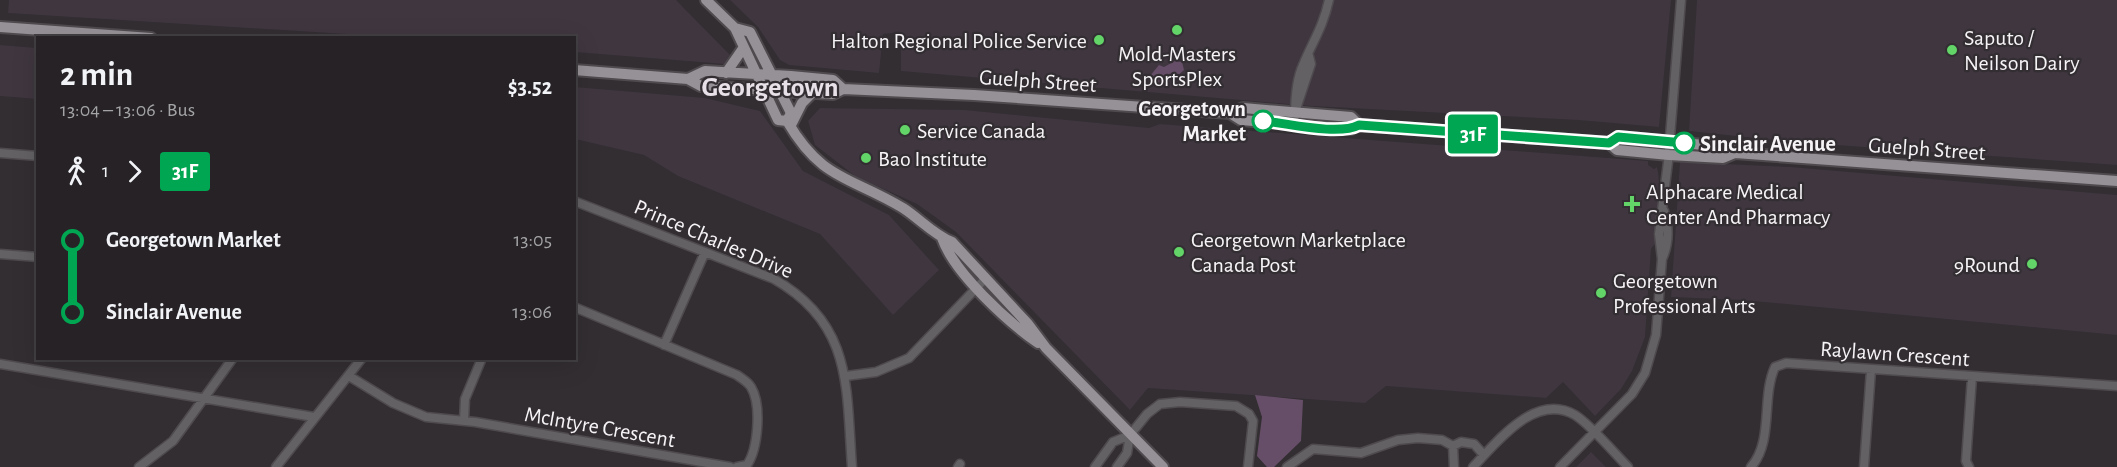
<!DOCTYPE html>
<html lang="en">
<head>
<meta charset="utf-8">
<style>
	body { margin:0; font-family:"Alegreya Sans",sans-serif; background:#322f32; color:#f1f3f6; height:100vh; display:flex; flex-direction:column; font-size:22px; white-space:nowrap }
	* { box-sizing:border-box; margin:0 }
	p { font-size:20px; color:#a4a4a7 }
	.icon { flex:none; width:33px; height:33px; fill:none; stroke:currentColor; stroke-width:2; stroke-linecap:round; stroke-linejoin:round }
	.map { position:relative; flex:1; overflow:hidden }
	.sheet { position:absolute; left:36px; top:36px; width:540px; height:324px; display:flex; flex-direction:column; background:#262226; border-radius:0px; box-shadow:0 6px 24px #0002,0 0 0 2px #423f43 }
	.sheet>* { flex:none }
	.badge { padding:0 12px; border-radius:4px; font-size:21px; line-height:39px }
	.map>.badge { position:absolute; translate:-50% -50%; box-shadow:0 0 0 3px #fff }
	.legs { display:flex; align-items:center; gap:9px; height:66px; padding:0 24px; font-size:20px }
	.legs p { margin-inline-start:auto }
	.headline { display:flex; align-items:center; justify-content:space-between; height:102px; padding:0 24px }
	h1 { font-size:33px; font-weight:600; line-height:45px }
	ul { padding:0 24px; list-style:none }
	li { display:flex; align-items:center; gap:21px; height:72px; font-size:22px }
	li i { display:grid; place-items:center; width:9px; height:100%; margin:0 8px; background:currentColor }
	li i::after { content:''; width:15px; height:15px; margin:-8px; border:4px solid; border-radius:50%; background:#262226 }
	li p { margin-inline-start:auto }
	li:first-child i { background:linear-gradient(#0000 50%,currentColor 0) }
	li:last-child i { background:linear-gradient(currentColor 50%,#0000 0) }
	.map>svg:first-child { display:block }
	.built { fill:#3f363f }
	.green { fill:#674e68 }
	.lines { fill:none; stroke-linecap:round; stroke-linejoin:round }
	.minor-casing { stroke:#4e4a4e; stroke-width:11 }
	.major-casing { stroke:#4e4a4e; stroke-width:14 }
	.minor { stroke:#636163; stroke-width:8 }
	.major { stroke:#969196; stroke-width:10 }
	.line-1-casing { stroke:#fff; stroke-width:14 }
	.line-1 { stroke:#00a651; stroke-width:9 }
	.poi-dot { fill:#63d468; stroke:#322e32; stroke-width:2 }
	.stop-1-dot { fill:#fff; stroke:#00a651; stroke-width:3 }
	.labels { text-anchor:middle; stroke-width:4.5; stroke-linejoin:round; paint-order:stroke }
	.poi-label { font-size:22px; fill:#f7f4f7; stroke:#322e32; text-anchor:start }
	.street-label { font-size:22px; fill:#f7f4f7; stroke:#322e32 }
	.stop-label { font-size:22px; font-weight:bold; fill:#f7f4f7; stroke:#322e32; text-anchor:end }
	.district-label { font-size:28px; font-weight:bold; fill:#e8e2e8; stroke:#322e32 }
</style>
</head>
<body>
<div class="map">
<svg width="2117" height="467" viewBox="0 0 2117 467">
	<rect width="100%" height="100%" fill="#322e32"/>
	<path class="built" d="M9,0H676L730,55L724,64L575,52L574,38L395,37L8,13Z
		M730,0H1671L1659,127L1578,120L1311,106L901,71V32L883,34L879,73L789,65L780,60L758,27Z
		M1697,0H2117V165L1793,142L1689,131Z
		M0,45L37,48V99L0,96Z
		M575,87L705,98L760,111L803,171L889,215L939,270L893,315L820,234L678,176L644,155L575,139Z
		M820,108L965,110L1149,128L1160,124L1648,161V165L1654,169L1657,167L1658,172L1660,191L1656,242L1651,249L1645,337L1632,371L1621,389L1595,416L1563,382L1546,398L1386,386L1365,403L1148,388L1130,410L956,232L917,204L855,176L815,145L808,121Z
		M1680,162L1791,167L2117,195V335L1742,300L1671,297Z
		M1591,452L1606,467H1576Z"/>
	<path class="green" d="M1175,61L1182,62L1184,70L1175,78L1171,76L1169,82L1166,85L1150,81V76L1159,65L1164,67Z
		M1255,395L1303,400L1301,441L1274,467H1267L1257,456L1262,417Z"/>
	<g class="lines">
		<g class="minor-casing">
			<path id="minor" d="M1296,109L1311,64L1309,56
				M1295,116C1295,99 1296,80 1303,65C1313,41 1323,27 1329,0
				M0,153L38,156
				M574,201L774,279C853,324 846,387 852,467
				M0,254L38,257
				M1662,259C1669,244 1669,227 1664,211
				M574,307L737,375C741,378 748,382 751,387C762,405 758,449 747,465L737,467
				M664,345L705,252
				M0,364L314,417
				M349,376L393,403L426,417L475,422L730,467
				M846,376L876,372L909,358L986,278
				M464,421L465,399L482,358
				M1453,446L1461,442L1474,444L1484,455
				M1453,446L1454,467
				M139,467L173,441L233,358
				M276,467L362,358
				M958,467L960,464
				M1095,467L1113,442L1130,435L1147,414L1160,404L1180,402L1236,406L1249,414L1253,421L1248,467
				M1117,467L1127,453L1130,435
				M1287,467L1313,449L1361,453L1398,440L1418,438L1442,440L1453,446
				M1473,467C1497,442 1535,392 1575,415C1590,424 1615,454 1628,467
				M1560,467L1632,394L1645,373L1656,335L1662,259L1659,234L1668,162L1681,0
				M1751,467C1774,441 1761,397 1775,367L1786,363L2117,386
				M1864,467L1871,370
				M1969,467L1966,461L1972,377"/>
		</g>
		<g class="major-casing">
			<path id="major" d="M706,0L735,28L750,32L791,113L787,121
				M0,27L151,38
				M735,28L778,120L787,121C822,181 850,176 903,208C920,219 934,235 952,242L1028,324L1046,348L1163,467
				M574,70L688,79L701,86L833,94L843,89L974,95L1230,113L1241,120L1351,129L1359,125L1609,143L1618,137L1725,147L1735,153L2117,181
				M726,73L744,47
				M688,79L705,71L791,76L833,80L843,89
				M1230,113L1243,108L1351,117L1359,125
				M792,123L802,103L812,93
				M1609,143L1617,150L1669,155L1723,158L1735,153
				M942,238C954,273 1008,322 1038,343"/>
		</g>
		<use href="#minor" class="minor"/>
		<use href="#major" class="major"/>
	</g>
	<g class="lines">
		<g class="line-1-casing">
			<path id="line-1" d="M1263,121C1287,123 1338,136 1359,125L1609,143L1618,137L1684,143"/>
		</g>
		<use href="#line-1" class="line-1"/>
	</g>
	<g class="poi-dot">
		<circle cx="1177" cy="30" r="6"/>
		<circle cx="1099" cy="40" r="6"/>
		<circle cx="1952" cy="50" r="6"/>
		<circle cx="905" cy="130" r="6"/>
		<circle cx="866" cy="158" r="6"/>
		<path d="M1629 195h6v6h6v6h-6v6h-6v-6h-6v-6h6z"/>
		<circle cx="1179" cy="252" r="6"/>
		<circle cx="2032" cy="264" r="6"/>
		<circle cx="1601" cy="293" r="6"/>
	</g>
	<g class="stop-1-dot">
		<circle cx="1263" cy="121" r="10"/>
		<circle cx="1684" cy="143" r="10"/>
	</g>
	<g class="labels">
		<g class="poi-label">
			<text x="1964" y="45">Saputo /<tspan x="1964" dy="25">Neilson Dairy</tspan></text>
			<text x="1087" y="48" text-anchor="end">Halton Regional Police Service</text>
			<text x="1177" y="61" text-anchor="middle">Mold-Masters<tspan x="1177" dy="25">SportsPlex</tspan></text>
			<text x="917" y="138">Service Canada</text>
			<text x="878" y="166">Bao Institute</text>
			<text x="1646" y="199">Alphacare Medical<tspan x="1646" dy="25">Center And Pharmacy</tspan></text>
			<text x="1191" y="247">Georgetown Marketplace<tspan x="1191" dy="25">Canada Post</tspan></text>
			<text x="2020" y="272" text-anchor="end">9Round</text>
			<text x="1613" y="288">Georgetown<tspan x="1613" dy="25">Professional Arts</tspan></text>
		</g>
		<g class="street-label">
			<text transform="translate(1038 80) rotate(4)" y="8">Guelph Street</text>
			<text transform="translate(1927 148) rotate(4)" y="8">Guelph Street</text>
			<text transform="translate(714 238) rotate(23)" y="8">Prince Charles Drive</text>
			<text transform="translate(1895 353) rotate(4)" y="8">Raylawn Crescent</text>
			<text transform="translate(600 426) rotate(10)" y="8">McIntyre Crescent</text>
		</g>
		<g class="stop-label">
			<text x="1246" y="116">Georgetown<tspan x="1246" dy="25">Market</tspan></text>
			<text x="1700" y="151" text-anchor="start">Sinclair Avenue</text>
		</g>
		<g class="district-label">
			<text x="770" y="96">Georgetown</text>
		</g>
	</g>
</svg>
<b class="badge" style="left:1473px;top:134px;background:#00a651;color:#fff">31F</b>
<section class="sheet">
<div class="headline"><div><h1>2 min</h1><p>13:04 – 13:06 · Bus</p></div><b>$3.52</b></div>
<div class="legs"><svg class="icon" aria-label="walk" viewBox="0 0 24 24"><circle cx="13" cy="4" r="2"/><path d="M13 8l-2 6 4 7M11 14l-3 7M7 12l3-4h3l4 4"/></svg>1<svg class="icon" aria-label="forward" viewBox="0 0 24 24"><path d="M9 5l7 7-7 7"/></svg><b class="badge" style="background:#00a651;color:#fff">31F</b></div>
<ul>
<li><i style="color:#00a651"></i><b>Georgetown Market</b><p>13:05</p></li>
<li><i style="color:#00a651"></i><b>Sinclair Avenue</b><p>13:06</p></li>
</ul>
</section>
</div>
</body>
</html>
